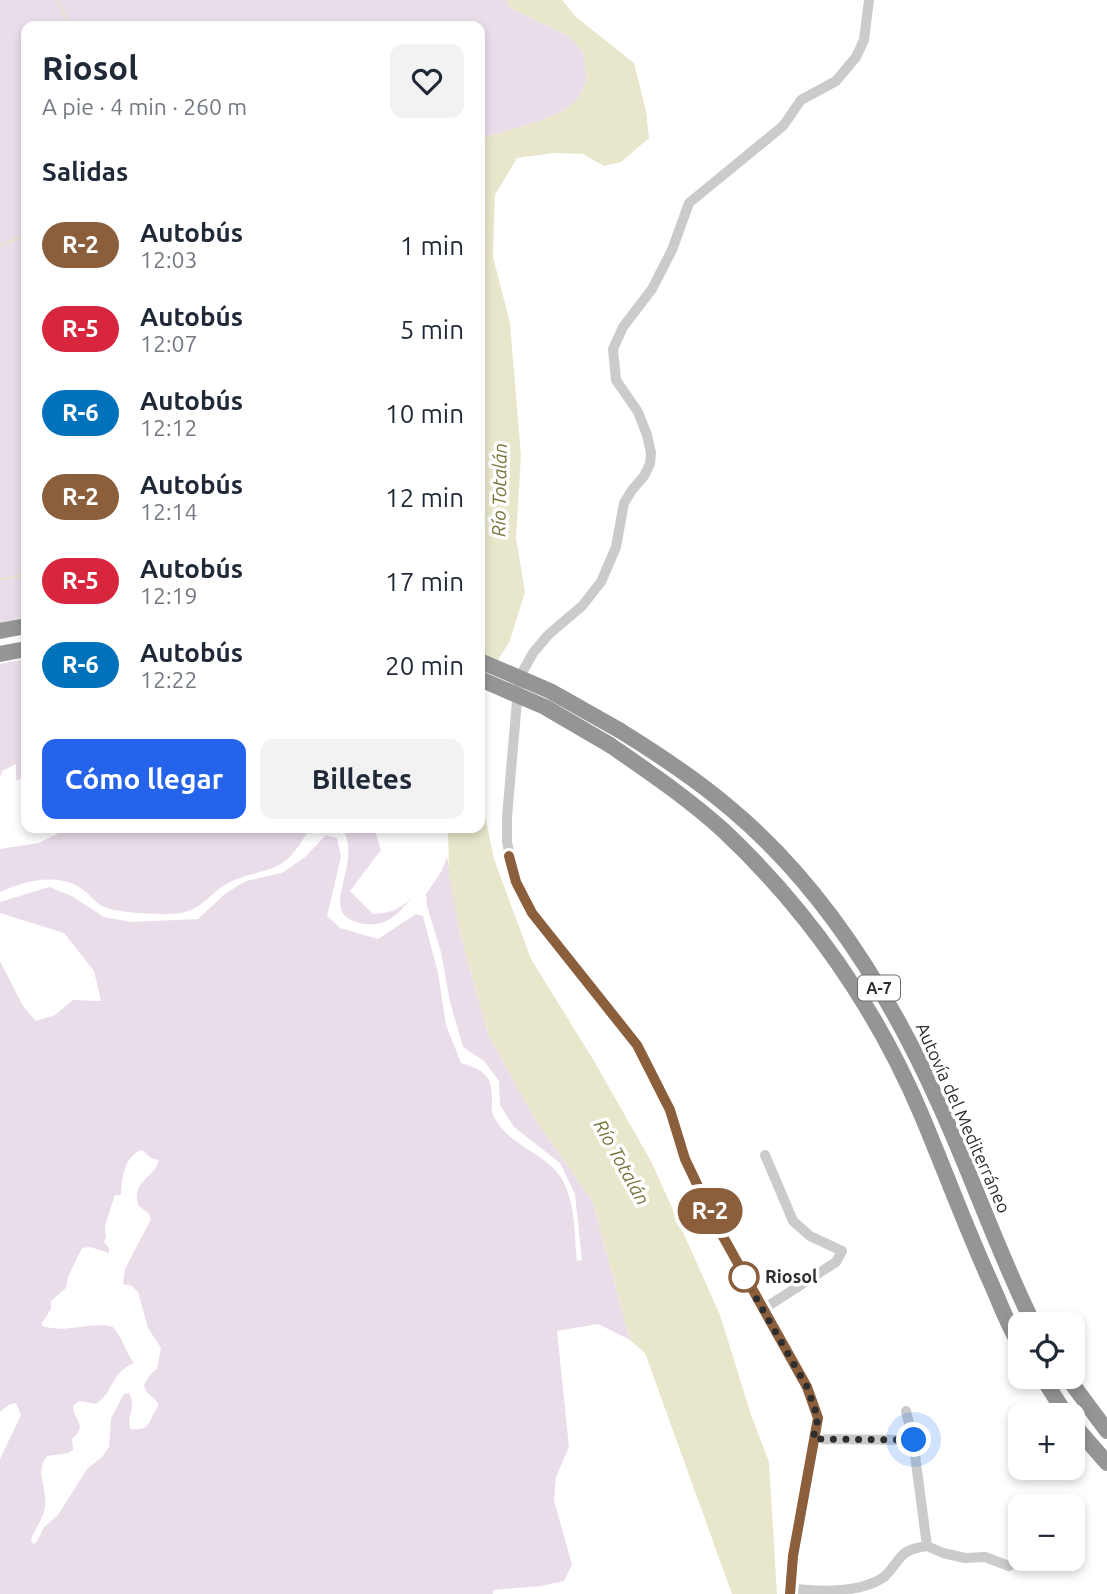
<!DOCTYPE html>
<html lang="es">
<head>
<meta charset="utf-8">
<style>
	body { margin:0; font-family:Ubuntu,sans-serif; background:#f2f2f3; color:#1f2937; height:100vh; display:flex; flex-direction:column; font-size:26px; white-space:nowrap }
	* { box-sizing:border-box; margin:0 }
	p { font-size:23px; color:#747a83 }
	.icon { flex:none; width:38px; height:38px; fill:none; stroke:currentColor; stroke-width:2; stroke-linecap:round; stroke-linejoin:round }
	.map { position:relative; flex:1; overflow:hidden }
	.sheet { position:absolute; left:21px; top:21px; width:464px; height:812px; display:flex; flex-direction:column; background:#fff; border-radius:14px; box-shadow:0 4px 10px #0003 }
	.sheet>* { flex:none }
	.badge { padding:0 14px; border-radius:23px; font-size:24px; line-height:46px }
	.tools { position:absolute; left:1008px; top:1312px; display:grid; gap:14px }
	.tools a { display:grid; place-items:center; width:77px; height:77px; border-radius:14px; background:#fff; box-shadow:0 4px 10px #0003; font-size:35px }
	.you { position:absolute; width:35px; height:35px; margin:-18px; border:5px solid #fff; border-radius:50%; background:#1a73e8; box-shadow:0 0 0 10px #1a73e833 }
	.map>.badge { position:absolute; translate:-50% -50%; box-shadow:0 0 0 4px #fff }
	h2 { padding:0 21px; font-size:26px; line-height:63px }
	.round { display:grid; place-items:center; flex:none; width:74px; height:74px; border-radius:14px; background:#f2f2f3 }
	.summary { display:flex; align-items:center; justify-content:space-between; height:119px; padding:0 21px }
	h1 { font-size:33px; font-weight:700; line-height:52px }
	.cta { display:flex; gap:14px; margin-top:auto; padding:14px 21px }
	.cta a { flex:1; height:80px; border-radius:14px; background:#2563eb; color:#fff; font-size:28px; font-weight:700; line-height:80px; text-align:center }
	.cta a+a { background:#f2f2f3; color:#1f2937 }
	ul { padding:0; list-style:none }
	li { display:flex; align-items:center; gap:21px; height:84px; padding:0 21px }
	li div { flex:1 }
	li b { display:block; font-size:26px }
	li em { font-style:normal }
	li .badge { min-width:77px; font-weight:700; text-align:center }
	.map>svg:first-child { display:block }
	.green { fill:#eaddea; fill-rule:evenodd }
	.water { fill:#e8e7cb }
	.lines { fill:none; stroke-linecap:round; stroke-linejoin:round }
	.stream { stroke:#e8e7cb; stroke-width:2 }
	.minor { stroke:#cbcbcb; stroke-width:10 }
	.highway { stroke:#959595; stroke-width:16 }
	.highway-bridge { stroke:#959595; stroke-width:16 }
	.line-casing { stroke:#fff; stroke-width:16 }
	.line { stroke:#8b5e3c; stroke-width:10 }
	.walk { stroke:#2e2e2e; stroke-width:7; stroke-dasharray:0 12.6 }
	.stop-dot { fill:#fff; stroke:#8b5e3c; stroke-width:3.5 }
	.labels { text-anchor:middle; stroke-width:7; stroke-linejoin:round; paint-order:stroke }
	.shield { fill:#fff; stroke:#6d6d6d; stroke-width:2 }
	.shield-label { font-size:16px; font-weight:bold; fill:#2e2e2e }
	.street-label { font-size:18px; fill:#2e2e2e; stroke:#fff }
	.stop-label { font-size:18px; font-weight:bold; fill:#2e2e2e; stroke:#fff; text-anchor:start }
	.water-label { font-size:19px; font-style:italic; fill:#77743c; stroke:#fff }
</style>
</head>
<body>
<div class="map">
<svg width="1107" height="1594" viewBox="0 0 1107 1594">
	<rect width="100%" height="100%" fill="#fff"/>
	<path class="green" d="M0,0H506L509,7L568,36L583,52L587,79L580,96L564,111L540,121L480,139V26H26V617L0,623Z
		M26,659V776L16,781V764L2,771L0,778V664Z
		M69,828H311C302,839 296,853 285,861C269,873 247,873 230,882C212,891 203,909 181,913C167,916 115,913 102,906C95,902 89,894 82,889C58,872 25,881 0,892V849L39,843Z
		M342,828H374L381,850L350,891L373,914C390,913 399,910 411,898C400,913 386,927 366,924C310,917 366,866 342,828Z
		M326,835L337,838L341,857L327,916L340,928L378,939L416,914L423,916L438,973L446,1025L461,1063C483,1070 492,1074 492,1099C492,1104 491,1110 493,1115C507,1144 538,1150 557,1172C576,1195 574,1233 577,1261L582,1260L575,1194L560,1163L514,1127L500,1105L499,1081L484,1061L463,1047L450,1002L441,952L427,906L426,894L441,872L447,857L461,937L489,1036L535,1119L593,1202L630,1340L598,1324L557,1331L569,1447L556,1477L554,1500L572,1565L564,1581L541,1586L493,1590V1594H0V1459L21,1415L16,1403L10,1404L0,1412V961L23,1006L36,1021L55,1015L73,1000L101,1001L94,971L64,933L0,913V902L49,887L72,896L104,917L131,922L198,919L226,893L246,881L282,873L305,857ZM142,1150L151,1158L159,1160C152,1181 132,1180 138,1205L149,1214L151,1219L125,1269L123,1284L132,1286L138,1292L148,1328L161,1348L157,1369L150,1375L144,1385C146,1396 156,1397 158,1404C159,1407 154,1412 153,1415C147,1427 146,1430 131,1429C125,1415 138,1410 129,1393L124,1394L111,1418L109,1447L102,1457L87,1469L58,1515L44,1527L37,1542L33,1544L31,1539C35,1529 44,1517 45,1507C48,1488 34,1472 47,1456L68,1453L73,1450L72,1439C89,1425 73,1420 73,1406L79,1401L96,1404C114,1393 109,1374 134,1363C125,1351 123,1338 113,1327C89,1321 69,1334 42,1326V1323L51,1309V1301L66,1288L68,1277L82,1248L90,1247L109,1253V1248L104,1242L106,1237L105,1226L115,1195H121C122,1178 124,1156 142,1150Z"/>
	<path class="water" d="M506,0H562L576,17L634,63L646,111L649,138L621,162L604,166L583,154L554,153L517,158L495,195L493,257L510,323L521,455L516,538L525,592L509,643L480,687V139L540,121L564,111L580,96L587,79L583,52L568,36L509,7Z
		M480,791L494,859L531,959L594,1061L652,1163L720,1315L751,1415L769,1462L777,1594H732L645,1353L630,1340L593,1202L535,1119L489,1036L461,937L449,874L448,828H480Z"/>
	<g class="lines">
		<path class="stream" d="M57,0L68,23L81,26
			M0,246L26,235
			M0,580L26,574"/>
		<path class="minor" d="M762,1310L836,1262L842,1251L810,1236L793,1221L765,1155
			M906,1411L913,1440L927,1546
			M813,1439L913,1440
			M927,1546L943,1553L965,1558L985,1557L1009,1566
			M789,1588C819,1592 859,1594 884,1577C902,1560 897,1550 927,1546
			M790,1594L793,1556L818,1418L807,1387L758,1302L716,1224L685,1159L670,1110L637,1045L581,973L548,934L523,899L516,882L507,842V817L518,689L523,671L533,653L548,635L582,606L601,582L616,547L624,503L632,490L644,476L650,464L651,453L647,435L638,412L616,380L613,349L623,327L652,289L672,250L689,203L783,126L801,100L836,81L856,57L864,40L869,0"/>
		<path class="highway" d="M0,631L26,626
			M0,654L26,649
			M619,730C658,754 696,779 731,809C824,887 891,996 940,1106C973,1178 998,1253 1034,1325
			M610,745C649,772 689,799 724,831C809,911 877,1009 922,1116C945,1171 966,1228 991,1283C1000,1303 1008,1326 1020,1345
			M1042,1377L1067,1416
			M1067,1377L1107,1431
			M1073,1424L1107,1463"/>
		<path class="highway-bridge" d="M480,661L550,691L619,730
			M480,679L545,707L610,745"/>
	</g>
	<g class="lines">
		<g class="line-casing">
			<path id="line" d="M509,856L516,882L532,913L637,1045L670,1110L685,1159L716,1224L807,1387L818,1418L793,1556L790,1594"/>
		</g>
		<use href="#line" class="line"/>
		<path class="walk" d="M744,1277L807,1387L818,1418L813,1439L914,1440"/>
	</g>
	<circle class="stop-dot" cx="744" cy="1277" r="14"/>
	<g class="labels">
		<rect class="shield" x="858" y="975.5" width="42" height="25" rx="5"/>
		<g class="shield-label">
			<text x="879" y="994">A-7</text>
		</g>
		<g class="street-label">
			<text transform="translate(963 1118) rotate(66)" y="6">Autovía del Mediterráneo</text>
		</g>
		<g class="stop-label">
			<text x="765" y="1283">Riosol</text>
		</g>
		<g class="water-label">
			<text transform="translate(499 490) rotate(-89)" y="7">Río Totalán</text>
			<text transform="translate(622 1162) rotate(61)" y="7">Río Totalán</text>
		</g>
	</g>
</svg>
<div class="tools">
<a><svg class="icon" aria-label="locate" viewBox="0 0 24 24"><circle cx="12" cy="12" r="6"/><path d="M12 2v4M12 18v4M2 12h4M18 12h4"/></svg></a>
<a>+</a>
<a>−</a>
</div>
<div class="you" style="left:914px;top:1440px"></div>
<b class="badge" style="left:710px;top:1211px;background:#8b5e3c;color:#fff">R-2</b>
<section class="sheet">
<div class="summary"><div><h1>Riosol</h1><p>A pie · 4 min · 260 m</p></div><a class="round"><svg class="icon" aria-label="heart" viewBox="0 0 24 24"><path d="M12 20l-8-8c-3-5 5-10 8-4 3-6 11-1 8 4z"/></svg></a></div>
<h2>Salidas</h2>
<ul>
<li><span class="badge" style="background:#8b5e3c;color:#fff">R-2</span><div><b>Autobús</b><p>12:03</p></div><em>1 min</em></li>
<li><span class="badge" style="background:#d7263d;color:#fff">R-5</span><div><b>Autobús</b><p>12:07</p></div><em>5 min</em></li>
<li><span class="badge" style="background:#0072bc;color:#fff">R-6</span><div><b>Autobús</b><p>12:12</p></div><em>10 min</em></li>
<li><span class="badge" style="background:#8b5e3c;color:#fff">R-2</span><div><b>Autobús</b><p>12:14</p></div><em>12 min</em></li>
<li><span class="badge" style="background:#d7263d;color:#fff">R-5</span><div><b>Autobús</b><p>12:19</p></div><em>17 min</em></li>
<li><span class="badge" style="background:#0072bc;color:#fff">R-6</span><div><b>Autobús</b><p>12:22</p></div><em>20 min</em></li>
</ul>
<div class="cta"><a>Cómo llegar</a><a>Billetes</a></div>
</section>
</div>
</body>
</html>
